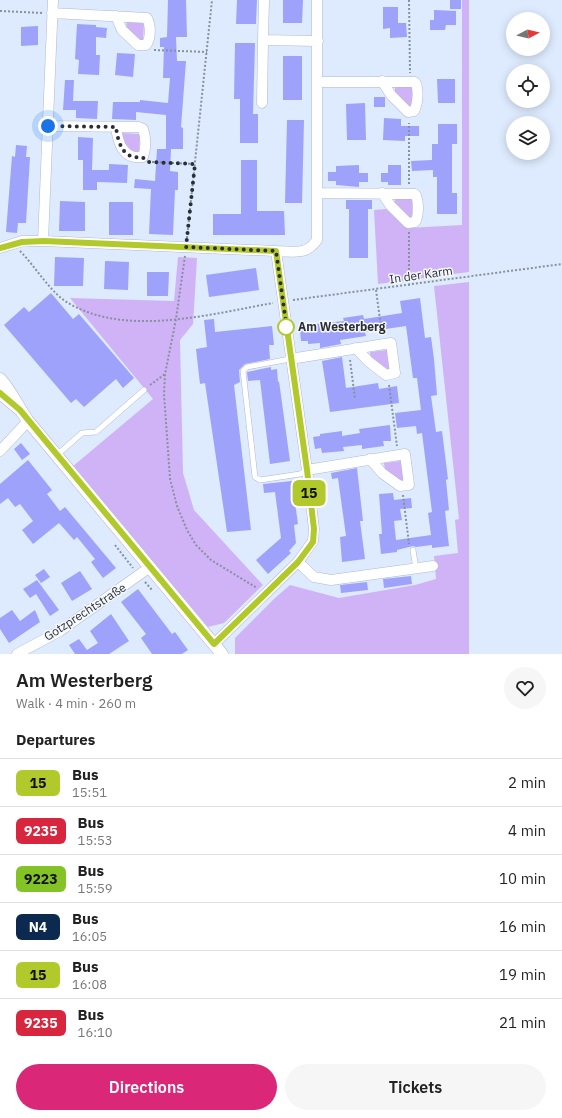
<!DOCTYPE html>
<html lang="en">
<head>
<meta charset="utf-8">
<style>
	body { margin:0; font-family:"IBM Plex Sans",sans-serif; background:#f6f6f6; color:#222; height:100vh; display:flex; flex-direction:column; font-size:15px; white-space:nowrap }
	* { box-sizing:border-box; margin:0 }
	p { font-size:13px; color:#767676 }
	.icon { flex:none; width:22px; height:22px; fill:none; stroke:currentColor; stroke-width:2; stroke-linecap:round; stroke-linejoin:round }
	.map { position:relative; height:654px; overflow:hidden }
	.side { display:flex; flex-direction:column; background:#fff; flex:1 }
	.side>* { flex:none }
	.badge { padding:0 8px; border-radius:6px; font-size:14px; line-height:26px }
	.needle { width:26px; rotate:83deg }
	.fabs { position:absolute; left:506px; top:12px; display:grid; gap:8px }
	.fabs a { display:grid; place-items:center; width:44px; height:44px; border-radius:50%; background:#fff; box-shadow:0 2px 10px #0003; font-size:20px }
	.you { position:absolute; width:20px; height:20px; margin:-10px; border:3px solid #fff; border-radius:50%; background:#1a73e8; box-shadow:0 0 0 6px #1a73e833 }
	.map>.badge { position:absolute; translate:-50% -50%; box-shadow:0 0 0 2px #fff }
	h2 { padding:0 16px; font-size:15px; line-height:36px }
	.round { display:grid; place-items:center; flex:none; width:42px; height:42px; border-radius:21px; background:#f6f6f6 }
	.overview { display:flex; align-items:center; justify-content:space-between; height:68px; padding:0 16px }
	h1 { font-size:19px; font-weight:600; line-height:30px }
	.cta { display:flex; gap:8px; margin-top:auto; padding:8px 16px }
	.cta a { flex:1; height:46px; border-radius:24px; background:#db2777; color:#fff; font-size:16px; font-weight:600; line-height:46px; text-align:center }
	.cta a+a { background:#f6f6f6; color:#222 }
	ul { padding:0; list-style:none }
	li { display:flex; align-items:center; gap:12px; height:48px; padding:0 16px; border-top:1px solid #e0e0e0 }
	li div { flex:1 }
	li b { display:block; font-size:15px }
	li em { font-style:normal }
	li .badge { min-width:44px; font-weight:700; text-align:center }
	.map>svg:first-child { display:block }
	.green { fill:#d0b3f6 }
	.building { fill:#9ea2fb }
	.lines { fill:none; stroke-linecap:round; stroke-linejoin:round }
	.service-casing { stroke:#aebacc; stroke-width:6 }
	.minor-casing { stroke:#aebacc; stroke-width:11 }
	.tertiary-casing { stroke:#aebacc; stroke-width:13 }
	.path { stroke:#87909d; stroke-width:2; stroke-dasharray:2 2; stroke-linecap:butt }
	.service { stroke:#fff; stroke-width:5 }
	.minor { stroke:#fff; stroke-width:10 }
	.tertiary { stroke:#fff; stroke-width:12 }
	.line-casing { stroke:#fff; stroke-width:9 }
	.line { stroke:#b2c92b; stroke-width:6 }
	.walk { stroke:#2a2f36; stroke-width:4; stroke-dasharray:0 7.2 }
	.stop-dot { fill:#fff; stroke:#b2c92b; stroke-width:2 }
	.labels { text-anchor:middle; stroke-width:3; stroke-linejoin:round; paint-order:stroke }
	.street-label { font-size:12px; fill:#2a2f36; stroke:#f5f8fb }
	.stop-label { font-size:12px; font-weight:bold; fill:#2a2f36; stroke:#f5f8fb; text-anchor:start }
</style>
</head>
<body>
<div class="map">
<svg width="562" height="654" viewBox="0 0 562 654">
	<rect width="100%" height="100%" fill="#deebfe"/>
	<path class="green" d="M462,0H469V272L378,284L374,210L386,209L407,228L462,225Z
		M127,21L144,22L143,41H137L126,29Z
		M395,86L412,87V107H406L395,95Z
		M122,133L140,134L139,153L133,152L122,140Z
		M395,199H412V219H406L395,207Z
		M178,257L197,258L193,324L180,340L183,473L194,510L263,585L224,623L208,627L72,467L153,399L70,298L174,301Z
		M469,282V654H235V638L275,598L290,585L339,598L415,585L436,579L434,556L458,553L455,520L459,519L434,286Z
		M387,350L390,369L384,370L371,360L370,352Z
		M401,461L404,480L398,481L385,471L384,463Z"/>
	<path class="building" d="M168,0H186L187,37H176L177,61H186L181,127L183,128V149H166V115L136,112V120L112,119L113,102H140V100L168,103L170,78H163L164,47H160V38L167,37Z
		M237,0H257L256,24H236Z
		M283,0H303L302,23H283Z
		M450,0H461V9H450Z
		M383,7H398V23H406L407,37L390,38V28L383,29Z
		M434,10L456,11V25H446L445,30H430V20H434Z
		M77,24L96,25V27L107,28L106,38L96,37V55H100L99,75L78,74L79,60L75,59Z
		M38,26V45L21,46V27Z
		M235,43H255L253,114H258V143H240V99H234Z
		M117,53L135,54L133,77L115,75Z
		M283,56H302V100H283Z
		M437,79H455V103H438Z
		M65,80H74L73,101H98L97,119L76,118V110H63Z
		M374,97H385V107H374Z
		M365,103L366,140H347L346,104Z
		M384,118L401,119V126H419V136H405V141L383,140Z
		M287,120H304L302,203H285Z
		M438,124H457V144H452V193H457V214H437V177H433V170L412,171L411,161L432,160V144H438Z
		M78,137L93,138L92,170H109V164L128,165L127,183L97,182V190H83V160H78Z
		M16,145L27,146L26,157H30L26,223H18L17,233L6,232L12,156L15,157Z
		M157,149H171L170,171L178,172V190H175L173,235L149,234L151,189L134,188L135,179L155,181Z
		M241,160H257V211H284L285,235H213V214H241Z
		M359,165V173H368V182H359V187L336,185V181H328V172H336V166Z
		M388,165H401V185H388V182H381V173H388Z
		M346,200H372V209H368V258H349V209H346Z
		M60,201L85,202V231H59Z
		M109,202H133V235H109Z
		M55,257L84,258L83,286H54Z
		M105,261L129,262L128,290L104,289Z
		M256,268L259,290L209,297L206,275Z
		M147,272H169L168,296H147Z
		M51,293L73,319L79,314L134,378L123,388L116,379L84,407L76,399L71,403L4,325L24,307L29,312Z
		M420,298L425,338L431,337L434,359L437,395L431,396L436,432L442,431L448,479L446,480L449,510L445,511L449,546L432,548V545L416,547L413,546L397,550V552L381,554L379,534H382L379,494L393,493L394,500L411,498L412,508L400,509L402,520L394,521L396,540L431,535L428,513L432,512L422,433L417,434L416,426L397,428L395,413L421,410L417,378H413L406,326L365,332L366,336L340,340L341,344L320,348V343L308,344V341H301L300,331L307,330L306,325L344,321L343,318L363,315L364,319L402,313L400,301Z
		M214,319L215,332L272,326L274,345H269L270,359L245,364L239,370L240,382L234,385L251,530L227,532L205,383L200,384L196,349L207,347L204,320Z
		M342,357L346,388L378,383L379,389L397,386L399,403L330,412L322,361Z
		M271,367V370L277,369L278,382L279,381L290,461L270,464L260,380L248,381L247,372Z
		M390,425L391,441H383L384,446L362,449V445L343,447L344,451L322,453L321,448L315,449L313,437L320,436V434L342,431V436L360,433L359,429Z
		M21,443L30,454L22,460L14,449Z
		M28,460L52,490L47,494L60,511L65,507L116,568L103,578L91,562L95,559L77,537L74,540L59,523L33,544L22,530L33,521L20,504L15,507L8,498L0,504V484Z
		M357,468L363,521H360L365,559L342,562L340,537L346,536L338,478L332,479L331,473Z
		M292,481L298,524L294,525L296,543L289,551L291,553L268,574L256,560L281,538L275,492L264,493L263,484Z
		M44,569L50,577L41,583L35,575Z
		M80,571L92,589L72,601L61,583Z
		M411,576L412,584L384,588L383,579Z
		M37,580L59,610L50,616L36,594L30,598L23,589Z
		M367,582L368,590L341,593L340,585Z
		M138,589L172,634L175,632L188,650L182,654H152L141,638L146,634L121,602Z
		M12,610L20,621L35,610L40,622L9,643L0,629V618Z
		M111,614L129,641L109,654H75L69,645L79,639L87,650L98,643L90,631Z"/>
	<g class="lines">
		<g class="service-casing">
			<path id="service" d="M290,359L247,367L243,371L255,477L260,480L300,474L307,470
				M57,455L82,433L96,432L144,390
				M413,550L416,569"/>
		</g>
		<g class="minor-casing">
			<path id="minor" d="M52,13L147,18C151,26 151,38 146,45H138L122,30L116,16
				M263,40L264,0
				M318,82H415C419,89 418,104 414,111L408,112L391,95L382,81
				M262,103L263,40L318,41
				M48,126L139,127L143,129C146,138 146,148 143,157C123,160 118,143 116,127
				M318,193L415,194C419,200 419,216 415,222L408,223L390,205L382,193
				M43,241L53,0
				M0,248L22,241H43L276,251C294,251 306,256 317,240V0
				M290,359L391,343L395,373L386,375L368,361L356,348
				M0,451L28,421
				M307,470L405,454L409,485L400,486L382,473L370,459
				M298,562L314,577L331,580L433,566
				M214,644L298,562L313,541L314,529L307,470L276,251
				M17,654L60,631L150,567"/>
		</g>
		<g class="tertiary-casing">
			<path id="tertiary" d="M0,379C12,392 17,406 28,421L222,654
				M0,393L19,409"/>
		</g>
		<path class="path" d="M409,0L410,73
			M0,11L43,13
			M154,50L207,52
			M152,162L195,164
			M409,184V123
			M187,238L212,0
			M20,251C36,267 51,294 70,304C128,337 211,314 273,303
			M185,256L176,319L165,374L164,394L170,479L177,506L187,530L196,545L211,560L257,588
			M409,286V232
			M376,290L382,334
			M293,300L562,264
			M350,360L355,399
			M150,385L165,374
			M389,385L397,446
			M403,495L409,544
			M115,545L133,568
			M145,582L153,591"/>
		<use href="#service" class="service"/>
		<use href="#minor" class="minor"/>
		<use href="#tertiary" class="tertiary"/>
	</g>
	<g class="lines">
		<g class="line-casing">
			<path id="line" d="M0,248L22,242L44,241L276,251L307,470L314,529L313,542L298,562L214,644L20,410L0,393"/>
		</g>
		<use href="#line" class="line"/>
		<path class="walk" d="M48,126L116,127C118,143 123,160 142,157L148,162L195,164L186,247L276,251L287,330L286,327"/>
	</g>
	<circle class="stop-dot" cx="286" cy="327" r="8"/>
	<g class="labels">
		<g class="street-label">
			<text transform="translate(421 275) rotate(-8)" y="4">In der Karm</text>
			<text transform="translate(85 612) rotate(-33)" y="4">Gotzprechtstraße</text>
		</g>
		<g class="stop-label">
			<text x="298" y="331">Am Westerberg</text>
		</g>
	</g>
</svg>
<div class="fabs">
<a><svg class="needle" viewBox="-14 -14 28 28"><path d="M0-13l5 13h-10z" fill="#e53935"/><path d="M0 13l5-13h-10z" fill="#767676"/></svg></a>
<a><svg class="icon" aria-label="locate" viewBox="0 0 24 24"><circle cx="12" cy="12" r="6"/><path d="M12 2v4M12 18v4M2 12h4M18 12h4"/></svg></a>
<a><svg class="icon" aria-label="layers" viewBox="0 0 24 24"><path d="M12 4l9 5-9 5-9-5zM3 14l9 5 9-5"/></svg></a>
</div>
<div class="you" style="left:48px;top:126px"></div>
<b class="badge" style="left:309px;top:493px;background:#b2c92b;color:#111">15</b>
</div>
<section class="side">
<div class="overview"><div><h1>Am Westerberg</h1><p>Walk · 4 min · 260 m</p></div><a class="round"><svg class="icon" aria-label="heart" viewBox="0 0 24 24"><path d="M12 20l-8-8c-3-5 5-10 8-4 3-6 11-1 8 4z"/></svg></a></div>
<h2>Departures</h2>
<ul>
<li><span class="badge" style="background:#b2c92b;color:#111">15</span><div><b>Bus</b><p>15:51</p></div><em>2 min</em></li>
<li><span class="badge" style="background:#d7263d;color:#fff">9235</span><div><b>Bus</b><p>15:53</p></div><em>4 min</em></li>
<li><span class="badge" style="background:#84c326;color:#111">9223</span><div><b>Bus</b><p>15:59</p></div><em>10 min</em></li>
<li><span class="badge" style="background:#0c294f;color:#fff">N4</span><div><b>Bus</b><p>16:05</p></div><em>16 min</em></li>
<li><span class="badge" style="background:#b2c92b;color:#111">15</span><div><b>Bus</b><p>16:08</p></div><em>19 min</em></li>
<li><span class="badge" style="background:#d7263d;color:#fff">9235</span><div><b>Bus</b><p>16:10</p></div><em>21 min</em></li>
</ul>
<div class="cta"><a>Directions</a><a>Tickets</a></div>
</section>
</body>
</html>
